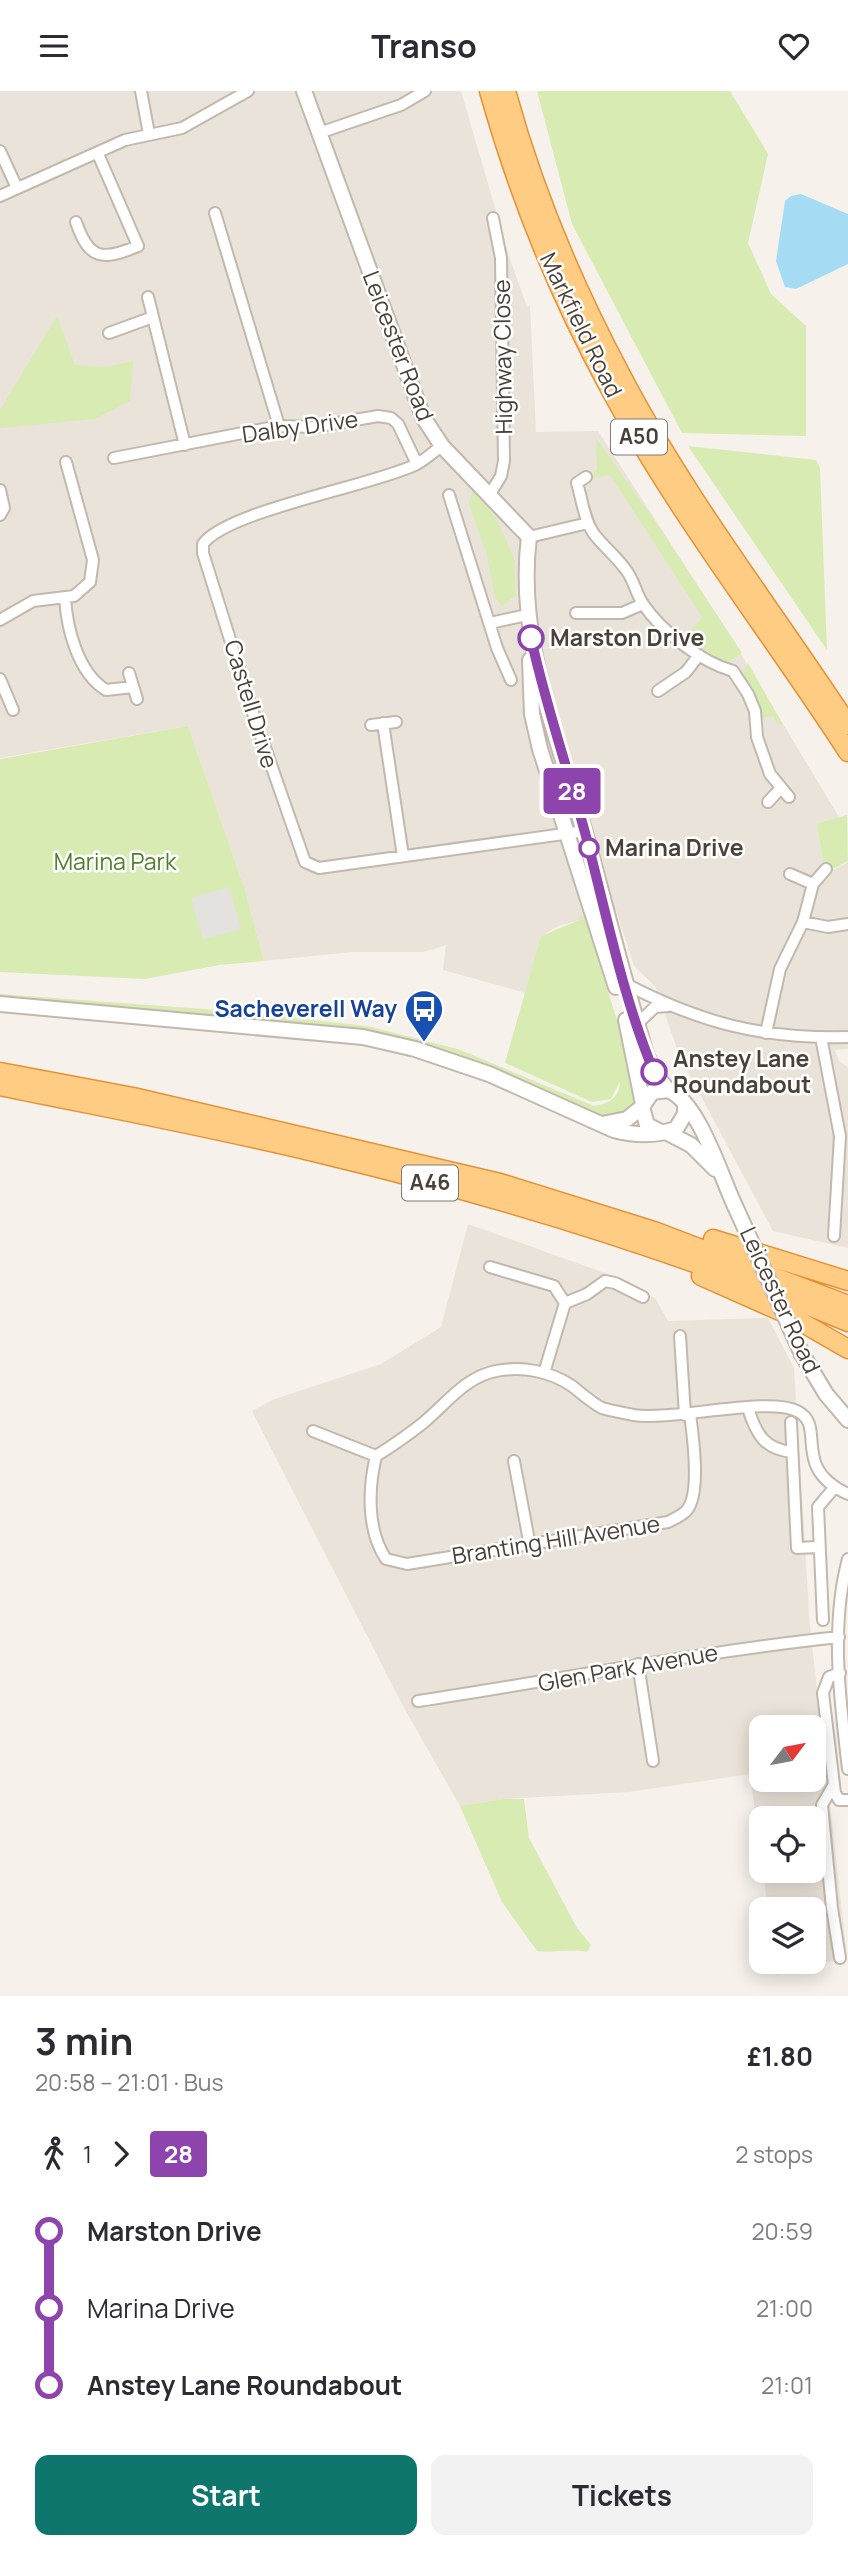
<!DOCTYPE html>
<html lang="en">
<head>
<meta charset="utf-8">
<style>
	body { margin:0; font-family:Manrope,sans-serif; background:#f2f2f3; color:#2b2b33; height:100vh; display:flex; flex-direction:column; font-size:26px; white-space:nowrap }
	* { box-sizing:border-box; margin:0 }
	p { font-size:23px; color:#7c7c81 }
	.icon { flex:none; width:38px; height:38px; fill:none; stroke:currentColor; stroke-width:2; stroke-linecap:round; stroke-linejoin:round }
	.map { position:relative; height:1905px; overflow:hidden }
	.sheet { display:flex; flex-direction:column; background:#fff; flex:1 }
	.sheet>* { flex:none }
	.badge { padding:0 14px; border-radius:5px; font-size:24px; line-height:46px }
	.needle { width:46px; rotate:58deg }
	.fabs { position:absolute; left:749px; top:1624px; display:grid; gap:14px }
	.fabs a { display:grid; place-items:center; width:77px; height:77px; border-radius:14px; background:#fff; box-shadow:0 4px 18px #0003; font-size:35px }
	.map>.badge { position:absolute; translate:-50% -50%; box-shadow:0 0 0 4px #fff }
	.legs { display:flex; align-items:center; gap:10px; height:77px; padding:0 35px; font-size:23px }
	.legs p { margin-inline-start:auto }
	.head { display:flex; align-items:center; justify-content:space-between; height:119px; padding:0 35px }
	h1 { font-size:38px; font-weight:700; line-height:52px }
	.cta { display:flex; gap:14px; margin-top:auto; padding:14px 35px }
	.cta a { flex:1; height:80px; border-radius:14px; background:#0f766e; color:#fff; font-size:28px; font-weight:700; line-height:80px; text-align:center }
	.cta a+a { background:#f2f2f3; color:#2b2b33 }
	ul { padding:0 35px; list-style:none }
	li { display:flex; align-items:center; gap:24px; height:77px; font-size:26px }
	li i { display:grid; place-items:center; width:10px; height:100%; margin:0 9px; background:currentColor }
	li i::after { content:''; width:18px; height:18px; margin:-9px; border:5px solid; border-radius:50%; background:#fff }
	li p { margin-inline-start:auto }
	li:first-child i { background:linear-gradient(#0000 50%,currentColor 0) }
	li:last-child i { background:linear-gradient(currentColor 50%,#0000 0) }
	header { display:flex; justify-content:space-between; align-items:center; height:91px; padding:0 35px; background:#fff; font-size:32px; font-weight:700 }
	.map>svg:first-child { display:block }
	.residential { fill:#eae3d9; fill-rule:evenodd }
	.green { fill:#d8ebb3 }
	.parking { fill:#e4e2df }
	.water { fill:#a6dcf3 }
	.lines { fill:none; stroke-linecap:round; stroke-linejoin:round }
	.minor-casing { stroke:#c2b8ad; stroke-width:14 }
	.tertiary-casing { stroke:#c2b8ad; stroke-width:18 }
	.trunk-casing { stroke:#e39237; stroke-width:21 }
	.minor { stroke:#fff; stroke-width:10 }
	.tertiary { stroke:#fff; stroke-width:14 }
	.trunk { stroke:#ffcc84; stroke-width:18 }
	.tertiary-bridge-casing { stroke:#c2b8ad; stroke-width:18; stroke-linecap:butt }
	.tertiary-bridge { stroke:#fff; stroke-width:14 }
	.line-1-casing { stroke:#fff; stroke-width:16 }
	.line-1 { stroke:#8e44ad; stroke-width:10 }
	.stop-1-dot { fill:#fff; stroke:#8e44ad; stroke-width:3.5 }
	.labels { text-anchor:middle; stroke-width:5; stroke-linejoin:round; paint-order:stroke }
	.shield { fill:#fff; stroke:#817a74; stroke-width:2 }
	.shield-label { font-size:21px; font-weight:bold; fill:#4b4138 }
	.street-label { font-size:23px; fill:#4b4138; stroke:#fff }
	.stop-label { font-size:23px; font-weight:bold; fill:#4b4138; stroke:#fff; text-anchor:start }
	.park-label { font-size:23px; fill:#528028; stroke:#fff }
	.transit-label { font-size:23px; font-weight:bold; fill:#164399; stroke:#fff; text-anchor:end }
</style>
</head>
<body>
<header><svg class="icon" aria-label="menu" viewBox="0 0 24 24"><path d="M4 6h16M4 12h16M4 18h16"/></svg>Transo<svg class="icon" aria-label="heart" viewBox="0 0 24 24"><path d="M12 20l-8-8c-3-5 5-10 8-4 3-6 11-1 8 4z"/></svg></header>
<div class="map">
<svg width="848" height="1905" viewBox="0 0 848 1905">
	<rect width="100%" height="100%" fill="#f6f1eb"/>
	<path class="residential" d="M0,0H461L509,165L527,216L530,215L536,341L598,340L729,543L839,726L817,732L823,772L833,779L848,771V958L835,959L839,970L848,976V1157L773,1140L680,966L655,895L634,875L616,819L558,835L541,845L526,902L443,879L446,854L424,861H352L264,870L245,799L188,635L0,667Z
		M468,1133L630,1191L639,1200L655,1207L668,1230L768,1227L794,1277L810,1536L847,1866L776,1884L775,1871H814V1818H768L763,1780H814V1727H761V1766L750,1683L629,1701L503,1708L460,1715L403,1615L252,1320L272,1309L381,1273L441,1236ZM761,1636H814V1689H761Z"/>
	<path class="green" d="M537,0H730L768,63L748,152L771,203L806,235V345L682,342L572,133Z
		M57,225L75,274L107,276L133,270L130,310L95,328L0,337V319Z
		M596,347L660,437L742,562L730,570L720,571L685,544L703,527L610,384L590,388L597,378Z
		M688,355L816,369L820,377L827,559Z
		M473,398L496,427L514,467L516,504L502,515L495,507L487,464L469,413Z
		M748,572L782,632L779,635L773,625L759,627L743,581Z
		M188,635L245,799L264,870L219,874L145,888L0,881V668Z
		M847,724L848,770L833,778L823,772L817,732Z
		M579,825L586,827L593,837L592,849L624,952L631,979L634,1013L623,1025L604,1027L442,961L0,908V903L230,920L367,935L458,958L594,1015C609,1013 620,1006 620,990L611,1008L592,1011L505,972L541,845L579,829Z
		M503,1708H524L529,1747L577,1837L591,1854L587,1861C571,1857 555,1862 537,1860L502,1811L460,1715Z"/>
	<path class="parking" d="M229,796L241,838L203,848L191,807Z"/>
	<path class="water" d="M801,103L848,123V173L796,198L785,196L776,170L785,110L791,105Z"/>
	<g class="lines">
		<g class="minor-casing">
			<path id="minor" d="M141,0L149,43
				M319,42L401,14L425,0
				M0,60L17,97
				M0,105L125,49L182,37L248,0
				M215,122L279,335
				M76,131C89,169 102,170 138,155L98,63
				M148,206L153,226
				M109,242L153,226L185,354
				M114,367L279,335L314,336L378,325L391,327L398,333L417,373
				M586,386L577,392C582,408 584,429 594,443C604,456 617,466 626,479C634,489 636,503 643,513C662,541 701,571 733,580L748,603L755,620L757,646L770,683L789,706
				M0,399L4,417L0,424
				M490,403L501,385L504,370L501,167L493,127
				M449,404L497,557L511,589
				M529,446L588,432
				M65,507C67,538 78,582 106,599L133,596
				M576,522H622L643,513
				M0,529L33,510L74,505L90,491L93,469L66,371
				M490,532L527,524
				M129,582L137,608
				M0,588L13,619
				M658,600L686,581L699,564
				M383,632L403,765
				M371,634L396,631
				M768,711L780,698
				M305,771L253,622L203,462V453C226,420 371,395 415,374C425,369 433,361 442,355
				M305,771L319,777L585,740
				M790,783L813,793
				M803,831L828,836L848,833
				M624,892C700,932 762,948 848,946
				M637,933L655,916L668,915
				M766,942L780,878L803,831L813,793L826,778
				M821,946L840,1045L834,1145
				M490,1176L554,1195L565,1212
				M680,1245L685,1324
				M544,1282L565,1212L587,1203L605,1190L615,1192L643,1206
				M748,1317C756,1343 764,1358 792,1361
				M690,1323C693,1345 701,1402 687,1419C683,1424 674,1428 668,1431L407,1473L386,1468C367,1440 368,1398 376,1365C392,1355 408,1344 423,1332C446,1313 465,1286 496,1280C522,1275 550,1280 572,1295C581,1302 592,1312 602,1317C612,1320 624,1322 633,1324C674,1330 768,1305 797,1320C828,1335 789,1376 848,1403
				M791,1331L797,1457L818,1456
				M313,1340L376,1365
				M514,1370L530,1455
				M848,1468C830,1534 840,1610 848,1678
				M823,1529L818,1416L834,1397
				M638,1573L653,1670
				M840,1582L829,1586L823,1602L835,1702L839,1709H848
				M418,1610C558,1589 698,1561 839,1546
				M833,1695L822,1714L832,1817L840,1867"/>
		</g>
		<g class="tertiary-casing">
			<path id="tertiary" d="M304,0L423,326L442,355L529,446C516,549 558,645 585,742C606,816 624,890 646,963L654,982L668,999
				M530,569L532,623L540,658L616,896
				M0,913L363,946L415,958L489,983L614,1039C636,1045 655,1045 676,1038L685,1023V1014
				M626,929L643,1013
				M602,1033L627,1028L642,1016
				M661,1041L647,1034L642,1016L652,1001L668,999C699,1011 721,1086 735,1115
				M666,1041L691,1054L715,1078
				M802,1263L826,1303L848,1329"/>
		</g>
		<g class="trunk-casing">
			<path id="trunk" d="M489,0C518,103 557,200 608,294C677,423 769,539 848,661
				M506,0C533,99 573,194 621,284C685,407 772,518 848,634
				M0,981L133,1006L500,1092L654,1140L848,1214
				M0,995C107,1017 216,1037 322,1063C502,1106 678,1160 848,1231
				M713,1148L848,1190
				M701,1185L789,1224L848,1258"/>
		</g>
		<use href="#minor" class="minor"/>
		<use href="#tertiary" class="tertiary"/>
		<use href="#trunk" class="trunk"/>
		<g class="tertiary-bridge-casing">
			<path id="tertiary-bridge" d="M735,1115L802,1263"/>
		</g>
		<use href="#tertiary-bridge" class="tertiary-bridge"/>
	</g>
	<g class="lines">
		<g class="line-1-casing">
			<path id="line-1" d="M531,547C546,616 569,681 587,749C607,826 623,907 654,981"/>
		</g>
		<use href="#line-1" class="line-1"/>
	</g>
	<defs>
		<g id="bus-pin" transform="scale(2.0125)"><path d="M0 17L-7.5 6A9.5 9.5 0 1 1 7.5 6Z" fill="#1a4fb4" stroke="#fff"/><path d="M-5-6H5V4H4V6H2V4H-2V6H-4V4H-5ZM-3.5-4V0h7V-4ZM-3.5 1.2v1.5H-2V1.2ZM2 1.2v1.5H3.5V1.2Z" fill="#fff"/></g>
	</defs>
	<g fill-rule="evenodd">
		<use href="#bus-pin" x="424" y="918"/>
	</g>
	<g class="stop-1-dot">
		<circle cx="531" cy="547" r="12"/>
		<circle cx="589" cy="757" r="9"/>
		<circle cx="654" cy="981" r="12"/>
	</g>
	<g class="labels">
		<g class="shield">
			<rect x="611" y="328.5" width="56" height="35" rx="5"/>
			<rect x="402" y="1074.5" width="56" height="35" rx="5"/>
		</g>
		<g class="shield-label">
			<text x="639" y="353">A50</text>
			<text x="430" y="1099">A46</text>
		</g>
		<g class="street-label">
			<text transform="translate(581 234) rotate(64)" y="8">Markfield Road</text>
			<text transform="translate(398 255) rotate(69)" y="8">Leicester Road</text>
			<text transform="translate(503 266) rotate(-91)" y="8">Highway Close</text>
			<text transform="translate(300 336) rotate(-8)" y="8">Dalby Drive</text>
			<text transform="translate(251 613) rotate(73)" y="8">Castell Drive</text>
			<text transform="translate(780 1209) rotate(65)" y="8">Leicester Road</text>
			<text transform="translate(556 1449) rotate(-9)" y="8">Branting Hill Avenue</text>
			<text transform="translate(628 1577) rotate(-10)" y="8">Glen Park Avenue</text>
		</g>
		<g class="stop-label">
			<text x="550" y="555">Marston Drive</text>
			<text x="605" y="765">Marina Drive</text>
			<text x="673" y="976">Anstey Lane<tspan x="673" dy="26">Roundabout</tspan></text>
		</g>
		<g class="park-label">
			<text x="115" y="779">Marina Park</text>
		</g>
		<g class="transit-label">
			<text x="397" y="926">Sacheverell Way</text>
		</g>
	</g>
</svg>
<div class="fabs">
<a><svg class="needle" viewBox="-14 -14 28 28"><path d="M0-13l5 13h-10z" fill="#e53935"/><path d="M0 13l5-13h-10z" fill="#7c7c81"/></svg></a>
<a><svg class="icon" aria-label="locate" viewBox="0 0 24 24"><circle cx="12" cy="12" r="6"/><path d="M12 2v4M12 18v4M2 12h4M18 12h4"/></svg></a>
<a><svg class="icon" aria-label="layers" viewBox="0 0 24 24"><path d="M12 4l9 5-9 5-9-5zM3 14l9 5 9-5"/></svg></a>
</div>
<b class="badge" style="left:572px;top:700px;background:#8e44ad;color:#fff">28</b>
</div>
<section class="sheet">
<div class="head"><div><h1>3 min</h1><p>20:58 – 21:01 · Bus</p></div><b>£1.80</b></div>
<div class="legs"><svg class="icon" aria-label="walk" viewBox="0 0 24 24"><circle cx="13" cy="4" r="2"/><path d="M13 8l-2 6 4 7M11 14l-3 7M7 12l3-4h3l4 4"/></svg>1<svg class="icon" aria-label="forward" viewBox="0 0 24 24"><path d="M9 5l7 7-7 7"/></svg><b class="badge" style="background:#8e44ad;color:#fff">28</b><p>2 stops</p></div>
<ul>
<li><i style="color:#8e44ad"></i><b>Marston Drive</b><p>20:59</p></li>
<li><i style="color:#8e44ad"></i><span>Marina Drive</span><p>21:00</p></li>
<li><i style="color:#8e44ad"></i><b>Anstey Lane Roundabout</b><p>21:01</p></li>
</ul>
<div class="cta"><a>Start</a><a>Tickets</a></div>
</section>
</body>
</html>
